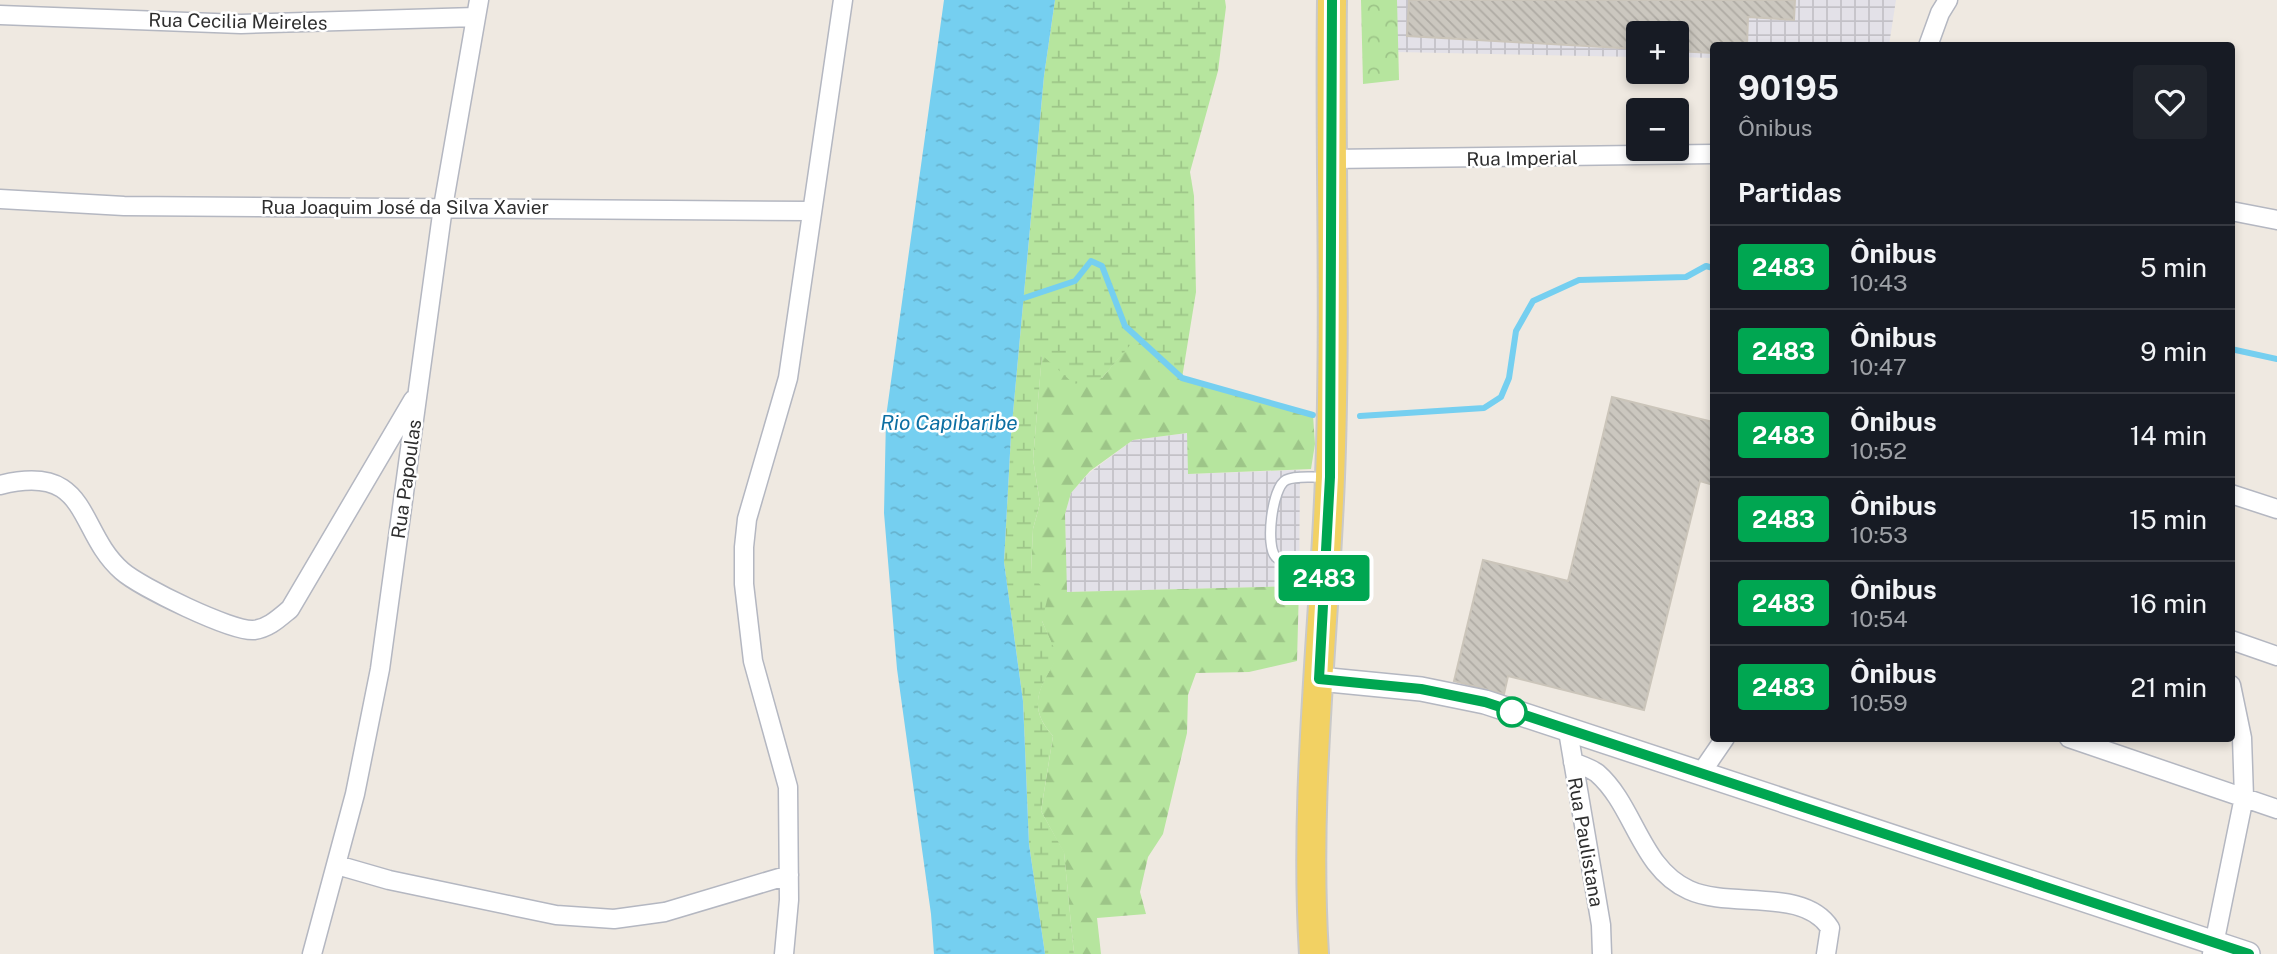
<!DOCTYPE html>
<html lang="pt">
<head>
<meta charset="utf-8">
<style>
	body { margin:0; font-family:"Public Sans",sans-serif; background:#20242c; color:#f1f3f6; height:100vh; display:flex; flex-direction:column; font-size:26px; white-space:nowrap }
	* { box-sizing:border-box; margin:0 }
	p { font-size:23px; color:#9ea1a6 }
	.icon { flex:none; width:38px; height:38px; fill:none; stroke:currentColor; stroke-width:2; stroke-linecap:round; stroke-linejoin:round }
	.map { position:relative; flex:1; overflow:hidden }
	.drawer { position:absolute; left:1710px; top:42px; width:525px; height:700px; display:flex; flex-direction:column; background:#171b24; border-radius:7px; box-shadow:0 4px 10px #0003 }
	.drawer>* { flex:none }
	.badge { padding:0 14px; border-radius:5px; font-size:24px; line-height:46px }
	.buttons { position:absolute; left:1626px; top:21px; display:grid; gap:14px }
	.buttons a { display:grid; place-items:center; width:63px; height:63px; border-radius:7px; background:#171b24; box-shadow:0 4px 10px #0003; font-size:35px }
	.map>.badge { position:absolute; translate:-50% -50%; box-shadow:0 0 0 4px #fff }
	h2 { padding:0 28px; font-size:26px; line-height:63px }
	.round { display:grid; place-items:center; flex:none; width:74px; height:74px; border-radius:7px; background:#20242c }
	.headline { display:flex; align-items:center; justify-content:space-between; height:119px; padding:0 28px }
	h1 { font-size:33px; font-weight:700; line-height:52px }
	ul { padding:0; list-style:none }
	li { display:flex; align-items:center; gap:21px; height:84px; padding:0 28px; border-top:2px solid #363941 }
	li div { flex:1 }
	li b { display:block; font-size:26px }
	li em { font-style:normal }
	li .badge { min-width:77px; font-weight:700; text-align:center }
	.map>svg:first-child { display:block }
	.industrial { fill:url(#industrial-grid) }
	.forest { fill:url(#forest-firs) }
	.wetland { fill:url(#wetland-marsh) }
	.park { fill:url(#park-crowns) }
	.water { fill:url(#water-ripples) }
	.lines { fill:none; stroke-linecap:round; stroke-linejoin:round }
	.stream { stroke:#75cff0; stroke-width:6 }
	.building { fill:url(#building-back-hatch); stroke:#cbc5ba; stroke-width:2 }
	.service-casing { stroke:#b4b7c1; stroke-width:12 }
	.minor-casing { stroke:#b4b7c1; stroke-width:21 }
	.tertiary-casing { stroke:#b4b7c1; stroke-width:26 }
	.primary-casing { stroke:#c9c9c9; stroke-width:32 }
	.service { stroke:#fff; stroke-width:9 }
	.minor { stroke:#fff; stroke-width:18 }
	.tertiary { stroke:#fff; stroke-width:23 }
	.primary { stroke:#f2d163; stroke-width:28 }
	.line-casing { stroke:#fff; stroke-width:16 }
	.line { stroke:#00a651; stroke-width:10 }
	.stop-dot { fill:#fff; stroke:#00a651; stroke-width:3.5 }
	.labels { text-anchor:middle; stroke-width:5; stroke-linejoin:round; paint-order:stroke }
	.street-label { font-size:19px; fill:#2e2e2e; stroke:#fff }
	.water-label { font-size:21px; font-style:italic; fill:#0d6fa3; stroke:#fff }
</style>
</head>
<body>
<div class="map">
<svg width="2277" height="954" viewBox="0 0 2277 954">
	<defs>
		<pattern id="industrial-grid" width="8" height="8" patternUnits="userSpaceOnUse" patternTransform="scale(1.75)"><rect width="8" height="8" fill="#e3e1e8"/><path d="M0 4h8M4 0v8" fill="none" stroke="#c3c1c7"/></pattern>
		<pattern id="forest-firs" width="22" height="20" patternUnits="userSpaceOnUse" patternTransform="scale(1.75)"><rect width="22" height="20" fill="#b6e59e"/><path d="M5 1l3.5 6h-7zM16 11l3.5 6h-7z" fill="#9dc588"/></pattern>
		<pattern id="wetland-marsh" width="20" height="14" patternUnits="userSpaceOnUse" patternTransform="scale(1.75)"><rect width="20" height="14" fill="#b6e59e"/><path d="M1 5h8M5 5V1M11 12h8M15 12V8" fill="none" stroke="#9dc588"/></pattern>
		<pattern id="park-crowns" width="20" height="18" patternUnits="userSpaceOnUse" patternTransform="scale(1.75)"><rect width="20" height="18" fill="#b6e59e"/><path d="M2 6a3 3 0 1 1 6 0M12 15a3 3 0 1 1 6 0" fill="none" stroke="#9dc588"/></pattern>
		<pattern id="water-ripples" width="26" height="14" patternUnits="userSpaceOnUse" patternTransform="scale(1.75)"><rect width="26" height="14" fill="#75cff0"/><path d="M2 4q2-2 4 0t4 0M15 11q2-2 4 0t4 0" fill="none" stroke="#66b2ce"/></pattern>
		<pattern id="building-back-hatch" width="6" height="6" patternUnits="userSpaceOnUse" patternTransform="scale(1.75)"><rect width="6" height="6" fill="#cbc7bf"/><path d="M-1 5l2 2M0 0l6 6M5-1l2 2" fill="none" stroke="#afaba4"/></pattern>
	</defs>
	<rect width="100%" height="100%" fill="#efe9e1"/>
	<path class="industrial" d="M1397,0H1896L1889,45L1713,46V58L1677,57L1676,33H1638V57L1397,52Z
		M1188,433V474L1300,470L1299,586L1066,592L1065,514L1071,493L1088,474L1133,440Z"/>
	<path class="forest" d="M1136,337L1182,378L1313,415L1315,444L1311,469L1188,474L1187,433L1133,440L1090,471L1071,493L1065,514L1067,592L1299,586L1297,661L1249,672L1196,673L1188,695L1187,733L1163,834L1148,857L1140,892L1146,914L1097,918L1101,954H1074L1064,853L1041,811L1053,736C1026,706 1040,687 1057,657L1042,621L1031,572L1033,529L1040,503L1033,459L1042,354L1102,378Z"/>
	<path class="wetland" d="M1055,0H1225L1226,7L1218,71L1190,172L1194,196L1196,292L1182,378L1137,337L1102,378L1074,384L1042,355L1033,459L1040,503L1033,529L1031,572L1048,596L1042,621L1058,657C1040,687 1026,706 1053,736L1041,811L1064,852L1074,954H1045L1029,844L1023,701L1004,562L1011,435L1044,76Z"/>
	<path class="park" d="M1361,0H1397L1399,80L1363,84Z"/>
	<path class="water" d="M944,0H1055L1044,76L1011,435L1004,562L1023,701L1029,844L1045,954H934L931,914L897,669L884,513L886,417Z"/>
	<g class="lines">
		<path class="stream" d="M1018,300L1075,281L1091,261L1102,266L1125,326L1182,378L1313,415
			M2231,349L2277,359
			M1360,416L1484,408L1501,397L1509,378L1516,331L1533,301L1579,280L1686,277L1706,266L1713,268"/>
	</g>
	<path class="building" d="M1409,0H1795L1794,20L1748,17L1747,46H1713V53L1676,51V33H1638V49L1407,36Z
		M1612,397L1713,422V485L1700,481L1644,710L1508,676L1504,694L1454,681L1483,560L1568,581Z"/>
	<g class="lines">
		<g class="service-casing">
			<path id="service" d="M1323,567C1309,566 1287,568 1276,557C1265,547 1272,487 1286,480C1297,475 1313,478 1325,477"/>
		</g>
		<g class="minor-casing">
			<path id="minor" d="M0,15L241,24L476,17
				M1928,46L1940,13L1948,0
				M1331,159L1713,154
				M0,199L124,206L810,211
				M2231,211L2277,220
				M0,485C91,462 76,531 122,571C140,587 232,632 254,630C269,628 279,618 290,609L413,400
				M2231,494L2277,509
				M2231,640L2277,656
				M1568,731L1601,925L1602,954
				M2069,738L2277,809
				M1573,762C1580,765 1590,768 1597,773C1635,806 1640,868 1689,890C1730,909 1804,887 1830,928L1826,954
				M1701,773L1725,738
				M337,865L389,880L556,915L614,919L665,912L789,875
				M312,954L355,794L380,669L443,207L479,0
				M784,954L789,900L788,787L753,661L744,584V547L747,519L788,378L843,0
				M2212,954L2244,797L2242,738L2231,685"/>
		</g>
		<g class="tertiary-casing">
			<path id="tertiary" d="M1319,679L1421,689L1485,702L2248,954"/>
		</g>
		<g class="primary-casing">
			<path id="primary" d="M1314,954C1304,795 1324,636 1330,477C1336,318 1330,159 1332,0"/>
		</g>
		<use href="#service" class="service"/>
		<use href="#minor" class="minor"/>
		<use href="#tertiary" class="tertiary"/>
		<use href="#primary" class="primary"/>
	</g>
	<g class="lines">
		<g class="line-casing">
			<path id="line" d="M1332,0L1330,477L1319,679L1421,689L1485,702L2249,954"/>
		</g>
		<use href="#line" class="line"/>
	</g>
	<circle class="stop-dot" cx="1512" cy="712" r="14"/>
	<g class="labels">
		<g class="street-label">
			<text transform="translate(238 21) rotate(1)" y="7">Rua Cecilia Meireles</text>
			<text transform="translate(1522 158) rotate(-1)" y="7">Rua Imperial</text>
			<text x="405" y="214">Rua Joaquim José da Silva Xavier</text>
			<text transform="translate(406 479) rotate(-82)" y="7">Rua Papoulas</text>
			<text transform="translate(1586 842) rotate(80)" y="7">Rua Paulistana</text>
		</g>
		<g class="water-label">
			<text x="949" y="430">Rio Capibaribe</text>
		</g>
	</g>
</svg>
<div class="buttons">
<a>+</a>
<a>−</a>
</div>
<b class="badge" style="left:1324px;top:578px;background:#00a651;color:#fff">2483</b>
<section class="drawer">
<div class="headline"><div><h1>90195</h1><p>Ônibus</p></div><a class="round"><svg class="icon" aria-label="heart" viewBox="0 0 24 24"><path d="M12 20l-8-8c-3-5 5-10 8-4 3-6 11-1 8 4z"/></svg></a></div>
<h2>Partidas</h2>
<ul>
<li><span class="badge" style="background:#00a651;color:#fff">2483</span><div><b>Ônibus</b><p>10:43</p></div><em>5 min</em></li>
<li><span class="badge" style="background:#00a651;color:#fff">2483</span><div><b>Ônibus</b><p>10:47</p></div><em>9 min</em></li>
<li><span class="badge" style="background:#00a651;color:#fff">2483</span><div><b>Ônibus</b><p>10:52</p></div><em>14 min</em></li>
<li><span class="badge" style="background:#00a651;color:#fff">2483</span><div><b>Ônibus</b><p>10:53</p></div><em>15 min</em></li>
<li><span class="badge" style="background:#00a651;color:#fff">2483</span><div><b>Ônibus</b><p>10:54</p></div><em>16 min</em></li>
<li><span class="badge" style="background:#00a651;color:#fff">2483</span><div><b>Ônibus</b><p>10:59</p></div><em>21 min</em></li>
</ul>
</section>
</div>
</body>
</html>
